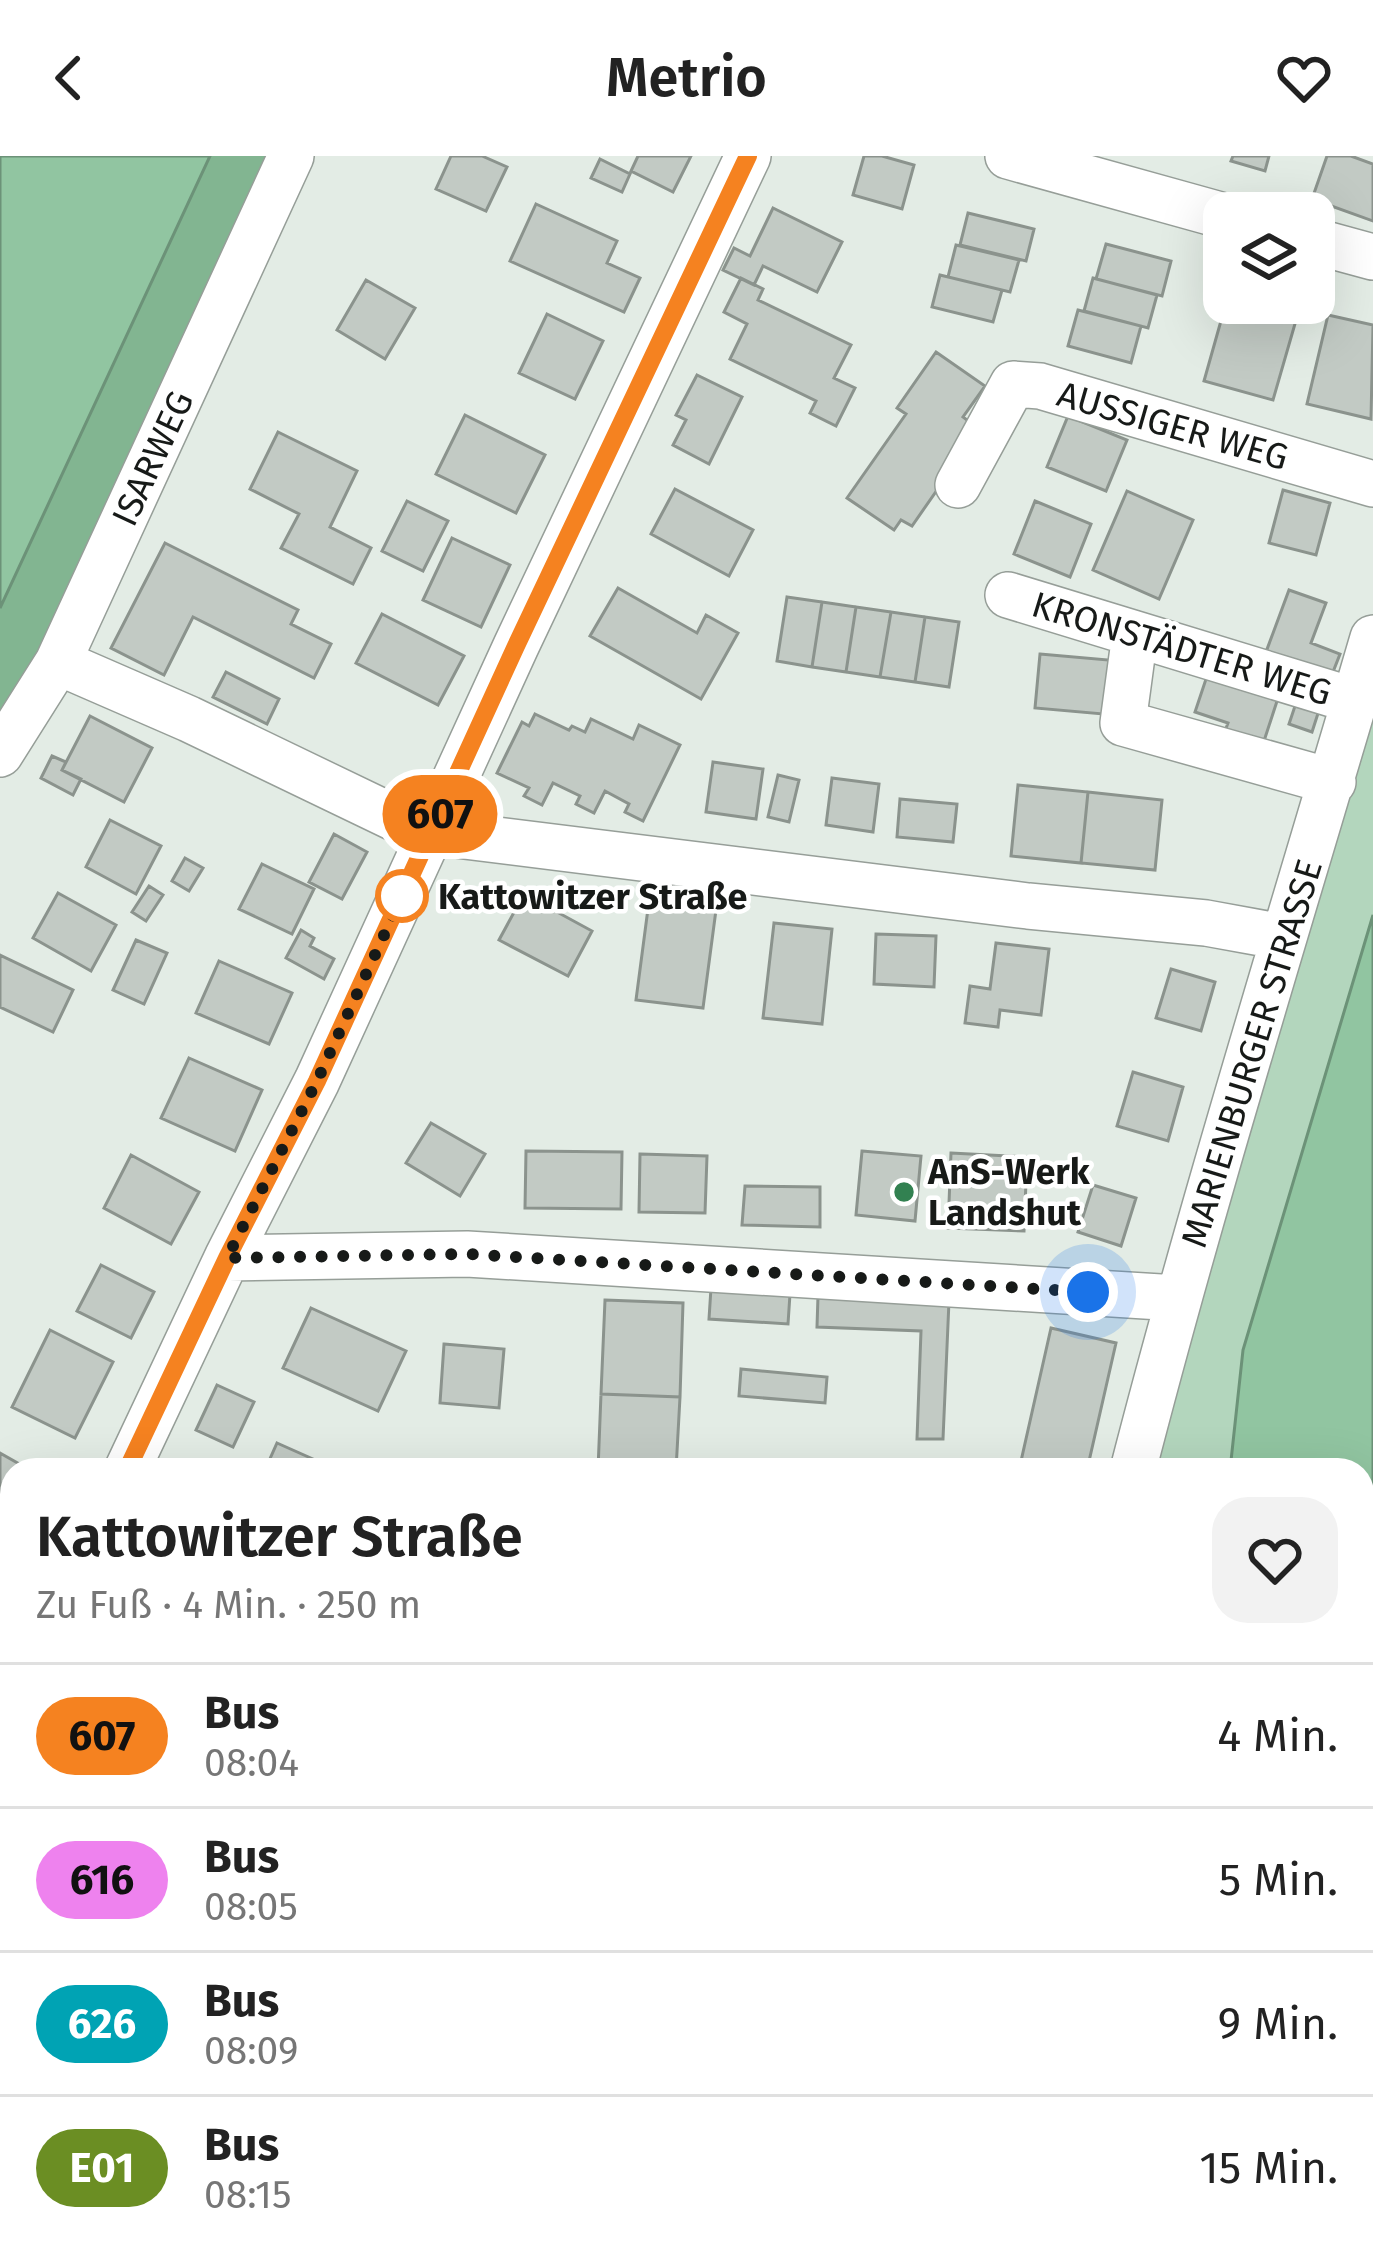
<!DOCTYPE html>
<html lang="de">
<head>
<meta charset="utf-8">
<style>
	body { margin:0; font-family:"Fira Sans",sans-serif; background:#f2f2f2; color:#222; height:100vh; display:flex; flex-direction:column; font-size:45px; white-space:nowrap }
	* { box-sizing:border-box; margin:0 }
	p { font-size:39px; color:#767676 }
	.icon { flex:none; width:66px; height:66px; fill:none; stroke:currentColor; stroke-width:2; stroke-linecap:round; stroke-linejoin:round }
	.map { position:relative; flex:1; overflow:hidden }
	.panel { position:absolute; left:0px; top:1302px; width:1374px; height:807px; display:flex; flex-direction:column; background:#fff; border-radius:36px 36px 0 0; box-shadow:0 12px 48px #0002 }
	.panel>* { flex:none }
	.badge { padding:0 24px; border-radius:39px; font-size:42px; line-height:78px }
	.buttons { position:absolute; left:1203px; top:36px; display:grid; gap:24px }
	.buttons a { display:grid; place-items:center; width:132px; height:132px; border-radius:24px; background:#fff; box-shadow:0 12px 48px #0002; font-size:60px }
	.you { position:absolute; width:60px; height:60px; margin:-30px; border:9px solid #fff; border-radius:50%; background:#1a73e8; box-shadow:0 0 0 18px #1a73e833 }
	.map>.badge { position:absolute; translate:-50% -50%; box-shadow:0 0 0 6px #fff }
	.round { display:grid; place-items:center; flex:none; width:126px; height:126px; border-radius:36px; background:#f2f2f2 }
	.overview { display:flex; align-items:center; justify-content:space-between; height:204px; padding:0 36px }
	h1 { font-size:57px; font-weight:600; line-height:90px }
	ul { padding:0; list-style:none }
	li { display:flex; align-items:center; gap:36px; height:144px; padding:0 36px; border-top:3px solid #e0e0e0 }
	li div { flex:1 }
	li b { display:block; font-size:45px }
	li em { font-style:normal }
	li .badge { min-width:132px; font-weight:700; text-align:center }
	header { display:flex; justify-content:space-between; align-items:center; height:156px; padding:0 36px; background:#fff; font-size:54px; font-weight:600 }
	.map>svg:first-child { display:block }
	.green { fill:#b3d6bd }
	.forest { fill:#82b591 }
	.water { fill:#91c5a1; stroke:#6c9278; stroke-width:3 }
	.building { fill:#c2cac4; stroke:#8b938d; stroke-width:3 }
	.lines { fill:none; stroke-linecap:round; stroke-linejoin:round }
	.minor-casing { stroke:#969e98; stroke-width:48 }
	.minor { stroke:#fff; stroke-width:45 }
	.line-casing { stroke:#fff; stroke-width:27 }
	.line { stroke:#f58220; stroke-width:18 }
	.walk { stroke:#171a18; stroke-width:12; stroke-dasharray:0 21.6 }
	.stop-dot { fill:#fff; stroke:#f58220; stroke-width:6 }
	.poi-dot { fill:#328151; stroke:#fff; stroke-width:4.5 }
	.labels { text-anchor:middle; stroke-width:9; stroke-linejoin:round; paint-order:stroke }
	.street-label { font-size:36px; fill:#171a18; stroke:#fff }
	.stop-label { font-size:36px; font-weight:bold; fill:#171a18; stroke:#fff; text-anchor:start }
	.poi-label { font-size:36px; font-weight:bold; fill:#171a18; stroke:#fff; text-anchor:start }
</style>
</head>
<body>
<header><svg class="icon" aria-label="back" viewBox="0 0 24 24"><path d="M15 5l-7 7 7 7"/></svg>Metrio<svg class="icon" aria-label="heart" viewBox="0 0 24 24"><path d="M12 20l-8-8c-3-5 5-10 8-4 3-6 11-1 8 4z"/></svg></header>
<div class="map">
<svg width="1373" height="2107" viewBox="0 0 1373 2107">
	<rect width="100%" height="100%" fill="#e3ece5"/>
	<path class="green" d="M1373,482V759L1244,1194L1230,1314H1133Z
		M1373,1877V2107H1349L1362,2097V1990Z"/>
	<path class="forest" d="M210,0H291L0,575V452Z"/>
	<path class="water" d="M0,0H210L0,452Z
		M1373,759V1623L1362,1621V1314H1230L1243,1194Z
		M1362,1639C1373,1752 1373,1875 1362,1990Z
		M1373,2085V2107H1144V2097H1362V2087Z"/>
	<path class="building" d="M451,0H482L507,11L486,55L436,33Z
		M638,0H691L673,36L631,15Z
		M864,0H882L914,9L902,53L853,39Z
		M1233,0H1269L1265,15L1231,5Z
		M1327,0H1351L1373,8V65L1312,43Z
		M600,3L630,18L622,36L591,22Z
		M536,48L617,85L607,107L640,122L624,156L510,105Z
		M773,52L842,86L817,136L763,110L754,129L723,114L734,92L750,100Z
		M968,57L1034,73L1026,105L960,89Z
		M1106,88L1171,105L1162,140L1096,123Z
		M956,89L1019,104L1010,136L948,121Z
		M940,119L1002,134L993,166L932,151Z
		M741,122L763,133L758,144L851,189L834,222L855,232L836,270L810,257L816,245L730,203L747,168L724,156Z
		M1093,122L1157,139L1148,172L1084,155Z
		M366,124L415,152L385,203L337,174Z
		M1226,147H1301L1273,244L1204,225Z
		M1078,154L1141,170L1131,207L1068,190Z
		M547,158L603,185L575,243L519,217Z
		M1328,159L1373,169L1371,263L1307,248Z
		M936,196L985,230L963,261L971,267L960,301L912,370L901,364L894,374L847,342L906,258L897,252Z
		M697,219L742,241L709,308L673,289L686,264L676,259Z
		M465,259L545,299L516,357L436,318Z
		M1068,260L1127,284L1106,335L1047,311Z
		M278,276L357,315L330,371L371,392L353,428L281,392L299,358L250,333Z
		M675,333L753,374L729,420L651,378Z
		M1283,334L1330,347L1316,399L1269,387Z
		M1127,335L1193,364L1159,443L1093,414Z
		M407,345L448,365L423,415L382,395Z
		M1035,345L1091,368L1070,421L1014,398Z
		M452,382L510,409L481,471L423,444Z
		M165,387L298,454L291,468L331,488L314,522L193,461L164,519L111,492Z
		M618,432L697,477L706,459L738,477L701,543L590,480Z
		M1289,434L1326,447L1311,487L1340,498L1331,521L1266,496Z
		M787,441L822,446L812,511L777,505Z
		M822,446L856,451L846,516L812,511Z
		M856,451L891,456L880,521L846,516Z
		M891,456L925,461L915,526L880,521Z
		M382,458L464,500L438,549L356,507Z
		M925,461L959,466L949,531L915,526Z
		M1040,498L1120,505L1114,559L1035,552Z
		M1209,514L1280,536L1263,588L1225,575L1228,567L1195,556Z
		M226,516L279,543L267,568L213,541Z
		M1299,538L1322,545L1312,576L1289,568Z
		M535,558L569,574L572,570L585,576L591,563L633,583L639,569L680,589L643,665L625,656L629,648L605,635L594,657L576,648L580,640L553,627L542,649L524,640L529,632L497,617L522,566L529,570Z
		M90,560L152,592L124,646L62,614Z
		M52,600L66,606L62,614L81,623L73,639L41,622Z
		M713,606L763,613L756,663L706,656Z
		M778,619L799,624L789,666L768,661Z
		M832,622L879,628L873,676L826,669Z
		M1018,629L1088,636L1081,707L1011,700Z
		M1088,636L1162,644L1155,714L1081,707Z
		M900,643L957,648L953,686L897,681Z
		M110,664L161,690L136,738L86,711Z
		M334,678L367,696L342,743L309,726Z
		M185,702L203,712L189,735L172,725Z
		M262,708L314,733L292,778L239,753Z
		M149,730L163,739L146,765L132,756Z
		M58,737L116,769L91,815L33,782Z
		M524,738L592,775L568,820L499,784Z
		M649,745L716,754L703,852L636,844Z
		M774,767L832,773L822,868L763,862Z
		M301,774L314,782L310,790L334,803L324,823L286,802Z
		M876,778L936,780L934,831L874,828Z
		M136,784L167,797L144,848L113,834Z
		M996,787L1049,793L1041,859L1000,854L998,871L965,867L970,830L990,833Z
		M0,799L73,834L53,876L0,851Z
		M219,805L292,837L269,888L196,857Z
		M1171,813L1215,826L1201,875L1156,862Z
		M189,902L262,934L235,995L161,962Z
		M1133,916L1183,931L1168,985L1117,970Z
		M431,967L485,998L460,1040L406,1007Z
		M526,995L622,996L621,1053L525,1052Z
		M862,995L921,1000L915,1065L856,1059Z
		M951,997L1027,1001L1024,1075L948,1072Z
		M640,998L707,1000L705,1057L639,1056Z
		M131,999L199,1036L171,1088L104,1052Z
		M1093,1029L1136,1042L1121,1090L1078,1076Z
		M745,1030L820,1031V1071L742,1069Z
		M101,1109L154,1136L131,1182L77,1155Z
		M711,1132L790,1138L788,1168L709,1163Z
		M818,1140L949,1145L943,1283H917L921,1175L817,1171Z
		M605,1144L683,1147L680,1241L601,1238Z
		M311,1152L406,1195L378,1255L283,1212Z
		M1051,1172L1116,1187L1087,1314H1019Z
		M50,1174L113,1206L75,1282L12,1251Z
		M444,1188L504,1193L499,1252L440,1247Z
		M741,1213L827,1221L825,1247L739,1240Z
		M217,1229L254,1246L233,1291L196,1274Z
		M601,1238L680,1241L676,1314H598Z
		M277,1287L333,1312L332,1314H265Z
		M0,1297L30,1314H12V1351L0,1344Z
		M0,1344L12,1351V1397L0,1390Z
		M0,1417L12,1423V1437L0,1460Z
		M0,1939L12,1946V2001L4,2016L0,2014Z
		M574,2097H588L630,2104L572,2107Z"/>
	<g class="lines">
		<g class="minor-casing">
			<path id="minor" d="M1008,0L1224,60
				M1314,85L1373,101
				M958,329L1013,228L1040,230L1373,328
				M1008,439L1355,545
				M1135,478L1123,567L1333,626
				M58,506L189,563L403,666L432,676L1028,750L1206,767L1283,781
				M0,598L58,506L291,0
				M227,1102L467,1098L1177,1142
				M127,1314L227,1102L317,925L516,490L748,0
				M1133,1314C1205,1035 1292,759 1373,482
				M0,1586L12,1562
				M0,2044L12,2055
				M660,2107L661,2097
				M1047,2107L1048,2097"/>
		</g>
		<use href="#minor" class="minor"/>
	</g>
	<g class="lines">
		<g class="line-casing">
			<path id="line" d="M127,1314L227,1102L317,925L516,490L748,0"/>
		</g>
		<use href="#line" class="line"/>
		<path class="walk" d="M402,740L317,925L227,1102L467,1098L1088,1136"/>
	</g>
	<circle class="stop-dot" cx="402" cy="740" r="24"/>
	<circle class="poi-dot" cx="904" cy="1036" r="12"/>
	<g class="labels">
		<g class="street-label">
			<text transform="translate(1173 269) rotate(16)" y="13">AUSSIGER WEG</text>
			<text transform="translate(152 302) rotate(-65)" y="13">ISARWEG</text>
			<text transform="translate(1182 492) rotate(17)" y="13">KRONSTÄDTER WEG</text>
			<text transform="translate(1251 897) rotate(-73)" y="13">MARIENBURGER STRASSE</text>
		</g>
		<g class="stop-label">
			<text x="438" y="753">Kattowitzer Straße</text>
		</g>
		<g class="poi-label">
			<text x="928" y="1028">AnS-Werk<tspan x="928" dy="41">Landshut</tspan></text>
		</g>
	</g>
</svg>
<div class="buttons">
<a><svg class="icon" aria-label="layers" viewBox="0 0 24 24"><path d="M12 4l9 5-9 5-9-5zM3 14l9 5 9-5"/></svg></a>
</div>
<div class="you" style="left:1088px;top:1136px"></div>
<b class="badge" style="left:440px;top:658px;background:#f58220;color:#111">607</b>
<section class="panel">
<div class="overview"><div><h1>Kattowitzer Straße</h1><p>Zu Fuß · 4 Min. · 250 m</p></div><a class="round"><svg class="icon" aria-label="heart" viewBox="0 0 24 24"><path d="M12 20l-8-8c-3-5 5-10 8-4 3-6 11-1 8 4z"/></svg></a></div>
<ul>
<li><span class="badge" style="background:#f58220;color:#111">607</span><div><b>Bus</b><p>08:04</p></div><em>4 Min.</em></li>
<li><span class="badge" style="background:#ee82ee;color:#111">616</span><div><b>Bus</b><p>08:05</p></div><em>5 Min.</em></li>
<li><span class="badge" style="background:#00a3b4;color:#fff">626</span><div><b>Bus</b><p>08:09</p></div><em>9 Min.</em></li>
<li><span class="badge" style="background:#6b8e23;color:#fff">E01</span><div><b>Bus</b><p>08:15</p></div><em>15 Min.</em></li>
</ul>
</section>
</div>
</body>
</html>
